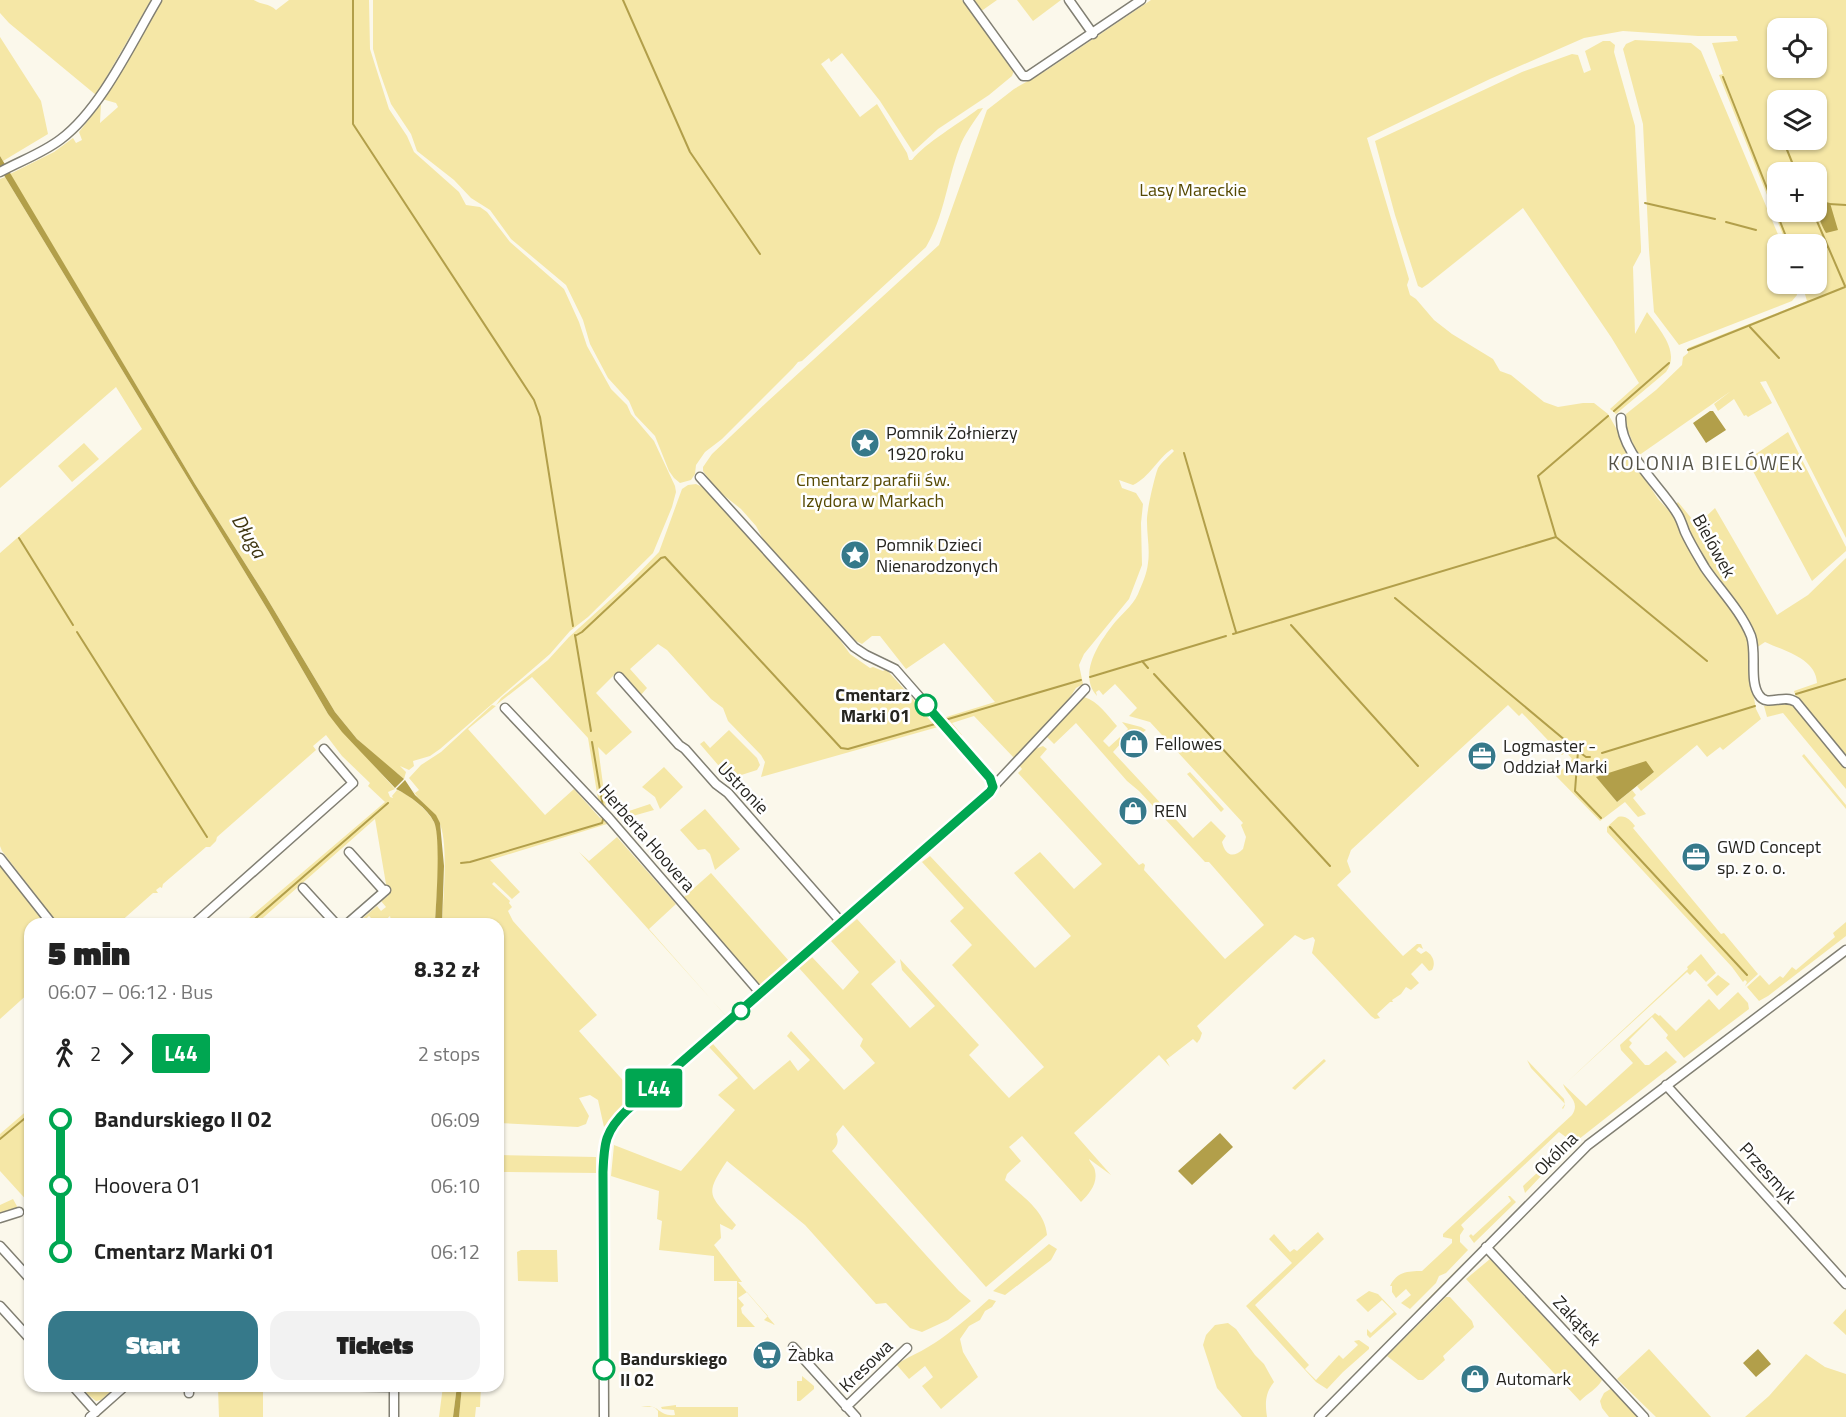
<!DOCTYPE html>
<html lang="en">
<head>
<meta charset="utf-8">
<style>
	body { margin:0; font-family:"Titillium Web",sans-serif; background:#f2f2f2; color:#222; height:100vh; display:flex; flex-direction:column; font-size:22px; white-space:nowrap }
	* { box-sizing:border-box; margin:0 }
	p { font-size:20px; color:#767676 }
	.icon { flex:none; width:33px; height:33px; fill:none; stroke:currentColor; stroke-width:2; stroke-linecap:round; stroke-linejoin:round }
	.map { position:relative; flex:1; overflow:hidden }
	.sheet { position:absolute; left:24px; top:918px; width:480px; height:474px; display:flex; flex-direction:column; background:#fff; border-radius:18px; box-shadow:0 2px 4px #0004 }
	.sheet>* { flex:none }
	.badge { padding:0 12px; border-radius:4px; font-size:21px; line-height:39px }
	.buttons { position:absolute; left:1767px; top:18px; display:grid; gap:12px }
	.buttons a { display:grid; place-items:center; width:60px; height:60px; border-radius:12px; background:#fff; box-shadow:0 2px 4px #0004; font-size:30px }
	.map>.badge { position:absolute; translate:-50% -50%; box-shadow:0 0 0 3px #fff }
	.legs { display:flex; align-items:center; gap:9px; height:66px; padding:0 24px; font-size:20px }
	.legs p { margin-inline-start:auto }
	.summary { display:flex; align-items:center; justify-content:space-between; height:102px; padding:0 24px }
	h1 { font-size:33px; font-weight:800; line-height:45px }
	.primary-button { display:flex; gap:12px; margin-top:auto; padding:12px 24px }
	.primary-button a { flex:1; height:69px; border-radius:18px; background:#36798a; color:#fff; font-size:24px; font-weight:800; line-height:69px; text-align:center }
	.primary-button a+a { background:#f2f2f2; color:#222 }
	ul { padding:0 24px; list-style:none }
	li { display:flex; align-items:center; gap:21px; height:66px; font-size:22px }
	li i { display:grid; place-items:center; width:9px; height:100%; margin:0 8px; background:currentColor }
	li i::after { content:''; width:15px; height:15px; margin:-8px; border:4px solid; border-radius:50%; background:#fff }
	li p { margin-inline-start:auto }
	li:first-child i { background:linear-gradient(#0000 50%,currentColor 0) }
	li:last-child i { background:linear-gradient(currentColor 50%,#0000 0) }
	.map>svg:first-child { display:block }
	.green { fill:#f5e7a6; fill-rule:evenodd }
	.water { fill:#b29f4a }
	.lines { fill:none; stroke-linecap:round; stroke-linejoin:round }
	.stream { stroke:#b29f4a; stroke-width:2 }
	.minor-casing { stroke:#817f73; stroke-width:11 }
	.minor { stroke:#fff; stroke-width:8 }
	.line-1-casing { stroke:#fff; stroke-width:14 }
	.line-1 { stroke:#00a651; stroke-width:9 }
	.stop-1-dot { fill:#fff; stroke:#00a651; stroke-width:3 }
	.labels { text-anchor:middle; stroke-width:5; stroke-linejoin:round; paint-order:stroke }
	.park-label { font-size:18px; fill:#564902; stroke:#fff }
	.poi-label { font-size:18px; fill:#262520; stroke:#fff; text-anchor:start }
	.street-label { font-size:18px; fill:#262520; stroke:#fff }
	.stop-label { font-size:18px; font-weight:bold; fill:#262520; stroke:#fff; text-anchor:end }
	.neighbourhood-label { font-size:20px; letter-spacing:1.5px; fill:#555347; stroke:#fff }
	.water-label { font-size:20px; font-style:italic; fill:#3f3611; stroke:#fff }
</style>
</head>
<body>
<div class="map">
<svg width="1846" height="1417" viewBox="0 0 1846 1417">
	<rect width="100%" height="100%" fill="#fbf8eb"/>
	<path class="green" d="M0,0H151L96,95L9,23L0,13Z
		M161,0H254C261,5 269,3 276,10L289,0H369L370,49L389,109L407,136L414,152L459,192L466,205L480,207L487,212L510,242L564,289L579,322L587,346L611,389L627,405L631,414L654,441L675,486L676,492L672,507L653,553L588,617L570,631L550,654L440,749L430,756L413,761L414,766L409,770L400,766L406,772L404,779L397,773L393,772L357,739L335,712L265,595L195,484L10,174L54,152L73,138L76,143L82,140L79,132L101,104L100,123L118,107L116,103L102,99Z
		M373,0H962L1014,70L1012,76L989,95L938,129L913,152L880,101L842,53L831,62L829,58L821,64L860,117L877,104L907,153L909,160H912C925,143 960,123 978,109L983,108C974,122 964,134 959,149C947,181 944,217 926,247L802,361L798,362L793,368L722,439L705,452L696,465L695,474L691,480L680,483L674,478L669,471L655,436L635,415L629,401L608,378L590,344L583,320L566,285L511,239L490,210L471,198L454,180L417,151L411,134L391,104L379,70L373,49Z
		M972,0H997L980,12Z
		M1017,0H1061L1033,21Z
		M1151,0H1846V538L1766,381L1760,382L1772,403L1748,417L1746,415L1744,416L1734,399L1718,411L1714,404L1731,391L1638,456L1624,421L1626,414L1656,390L1682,365L1683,357L1688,353V348L1807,301L1802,284H1816V244H1789L1785,240L1719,75L1723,74L1712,43L1738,41L1736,36H1698L1623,31L1584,38L1490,79L1367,138L1409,279L1407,285L1410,295L1416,299L1434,320L1452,334L1493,359L1500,371L1511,375L1544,402L1558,407L1583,403H1594L1608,414L1645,479L1658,499L1676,518L1743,627L1751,647L1752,687L1756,709L1761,719L1723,750L1720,747L1707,757L1697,745L1641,791L1637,786L1654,772L1597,777L1617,802L1632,790L1636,795L1633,798L1646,814L1638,817L1625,802L1600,821L1556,776L1572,759L1566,752L1562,755L1522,713L1519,716L1508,705L1351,850L1347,861L1351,872L1337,885L1403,956L1417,944H1421L1423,949L1419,947L1416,950L1421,954L1426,951C1433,955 1436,963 1432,970L1429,971L1422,963L1411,974L1419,983L1411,990L1406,987L1401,994L1392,1000L1393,1002H1390L1377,1014L1380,1018L1375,1019L1371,1016L1312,953L1315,940L1313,937L1304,940L1295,935L1197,1026L1202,1033L1200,1039L1197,1043L1193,1039L1166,1060L1170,1067L1159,1055L1074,1133L1111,1175L1089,1159C1090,1163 1095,1167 1095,1171C1098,1184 1089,1194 1081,1202L1022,1136L1009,1147L1021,1161L1007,1174L1005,1180C1022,1197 1045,1210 1047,1235L986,1287L848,1131L843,1125L836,1134C839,1142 838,1145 832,1151L934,1264L959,1291L971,1301L948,1320L922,1332L910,1328L886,1303L876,1304L805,1225L727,1161C703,1196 710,1195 736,1225L732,1230L720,1224L721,1238L714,1245L742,1282H738L775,1325L764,1320L768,1316L747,1292L738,1298L744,1305L741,1308L742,1313L755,1327H737V1281H714V1256L659,1250L662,1221L657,1219L659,1191L611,1176L614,1145L681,1171L735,1110L718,1095L738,1078L709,1047L713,1044L754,1090L790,1060L798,1071L810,1060L787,1036L791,1031L844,1090L875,1063L860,1046L863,1039L799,968L812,957L843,990L859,972L831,941L857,919L896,962L871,984L910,1028L935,1006L902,970L900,959L979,1045L969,1055L1009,1098L1044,1067L952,965L972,945L950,921L964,908L922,862L930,856L1035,968L1071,936L1014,873L1040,852L1074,889L1102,864L1018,773L1022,769L1019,765L1035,749L1043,746L1047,749L1040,757L1139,865L1143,863L1145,865L1144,870L1225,959L1264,925L1209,862H1205L1139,791L1127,781L1076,723L1054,744L1046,736L1078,701L1084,697C1098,701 1108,716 1117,726L1103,741L1109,747L1120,737L1123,741L1113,752L1193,838L1211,821L1226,836L1222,842C1225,855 1233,859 1243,849L1246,837L1241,825L1243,823L1150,722L1129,716L1137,708L1115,684L1103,695L1099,690L1096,692L1097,696C1078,675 1098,644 1112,626C1120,615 1132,607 1138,594C1142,584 1147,574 1148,563C1150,549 1147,536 1147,522C1146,513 1155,475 1158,468C1162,462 1169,456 1174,451L1172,449C1157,459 1150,477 1133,485L1119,480L1122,488L1136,493L1143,504L1141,523L1142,565L1129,599L1084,654L1079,665L1083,684L1076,688L1069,699L1015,759L974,716L952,723L962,735L959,738L943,718L995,702L944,643L906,669L880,636H872L862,644L856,641L767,547L756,526L741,509L717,490L703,471V467L712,454L767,402L939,245L987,110L1014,89L1047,70ZM1778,28H1816V68H1778ZM1778,100H1816V140H1778ZM1778,172H1816V212H1778Z
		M0,37L41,101L48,134L3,161L0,156Z
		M1635,40L1691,43L1701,51L1782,244H1778V284H1795L1797,295L1792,301L1679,345L1654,312L1649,250L1643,124L1623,49L1626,44Z
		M1603,41H1610L1615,45L1614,52L1635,126L1641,247V252L1633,267L1635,334L1647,312C1659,329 1681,352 1666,372L1616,414L1610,409L1639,383L1611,337L1523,208L1428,284L1422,288L1418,286L1395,215L1375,141L1522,72L1572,54L1578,55L1584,73L1591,70L1585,51Z
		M5,177L269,612L328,714L395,789L388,792L390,797L393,798L392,796L397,790C409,794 430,812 435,824C442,843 436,902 435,924H392L390,916L381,924H377L369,916L360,924H356L377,906L381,911L386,907L381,901L388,896L375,819L256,924H242L385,802L368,786L370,783L342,756L326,735L313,746L316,750L217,837L216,841L210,847H206L163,884L162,888L160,887L156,890L158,893H153L118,924H58L2,851L0,846V553L142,429L116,387L0,488V179Z
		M1788,432L1846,547V551L1812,581L1747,460Z
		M84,443L99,459L72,482L58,466Z
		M696,484L707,489L734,520L745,534L803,594L812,608L828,623L850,654L870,668L873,667L883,671L886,669L938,727L761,777L765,762L761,755L728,721L723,708L711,699L667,650L658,644L630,669L647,688L640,696L617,672L596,693L632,732L606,755L598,747L606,807L610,815L598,799L588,738L532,677L496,705L501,698L548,660L569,637L631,581L659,552L682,489L688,485Z
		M1678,502L1697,525L1715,508L1777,615L1808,595L1846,558V755L1796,697L1794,691L1817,683C1816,658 1784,651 1765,642L1756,648L1707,566L1675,505Z
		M1780,704H1789L1795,707L1846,769V789L1783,713L1767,717L1764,706Z
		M492,705L496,706L468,729L545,815L574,789L600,818L602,816L608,822L607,824L490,860L520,892L512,899L494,882L492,884L510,901L509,903L512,907L508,911L513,921L597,1015L579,1031L636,1095L614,1115L604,1127L598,1100L590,1095L579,1098L589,1116L586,1124L578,1127L498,1123V924H442C443,900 449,841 439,822C432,809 419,802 412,789L415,793L419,790L409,778L421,765L441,752Z
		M1122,722L1141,727L1146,730L1140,735L1135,729L1124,740L1121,737L1128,729Z
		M729,730L757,758L760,765L757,770L735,777L731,780L700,744L704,741L710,748Z
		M1804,754L1846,805V809L1802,756Z
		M664,767L683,787L660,809L655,797L642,787Z
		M1190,772L1224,809L1221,812L1187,774Z
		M650,804L654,810L622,819L621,817L617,819L620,814Z
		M705,809L740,849L715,870L710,854L705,849L698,850L680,830Z
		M1618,817C1626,815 1630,820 1635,826L1633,828L1721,934L1724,933L1758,974L1745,986L1747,982L1745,980L1743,982L1732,967L1607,832V827Z
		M617,837L676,904L649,929L725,1015L731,1010L732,1012L727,1017L579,852L589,861Z
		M0,864L47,924H30V992L0,1019Z
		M711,873L789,961L763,985L758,984L684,899V897Z
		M1846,922V936L1768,996L1759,1001L1747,987L1760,975L1769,985L1780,976L1783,978L1792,967L1796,970L1835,937L1833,933Z
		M1701,954L1716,973L1706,982L1695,970L1690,975L1687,972L1566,1083L1688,969L1687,967Z
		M1718,975L1730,984L1717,996L1707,985Z
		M1738,992L1748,1003L1749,1009L1684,1058L1666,1038L1668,1035L1652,1017L1629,1040L1632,1043L1629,1047L1645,1065H1649L1666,1051L1677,1062L1574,1143L1559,1132L1461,1225L1464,1229L1460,1235V1242L1468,1250L1446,1273L1439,1276L1436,1283L1410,1309L1401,1303L1411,1295L1406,1289L1396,1298L1392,1292V1286H1390C1397,1272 1407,1271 1422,1271L1452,1243V1239L1443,1237V1234L1572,1115C1581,1101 1567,1096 1563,1084L1586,1106L1633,1063L1621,1050L1620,1045L1655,1013L1659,1016L1660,1015L1676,1031L1709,999L1719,1010Z
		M1324,1059L1326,1061L1295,1090L1292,1088Z
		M1527,1060L1564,1099L1565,1105L1563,1109L1562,1108L1565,1104L1531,1068Z
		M30,1108V1204L0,1171V1134Z
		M1561,1151L1565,1153L1545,1172V1165Z
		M498,1155L596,1157V1173L498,1172Z
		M1538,1172L1542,1175L1525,1193L1523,1186Z
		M1508,1196H1510L1516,1202L1474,1243L1469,1236L1471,1234L1473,1236L1511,1201Z
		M13,1199L18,1208L0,1214V1205Z
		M1318,1232L1324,1239L1255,1305L1309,1365L1305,1369L1316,1380L1339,1355L1343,1359L1358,1345L1354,1341L1359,1340L1369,1347V1349L1343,1372L1327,1389L1316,1382L1246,1306L1292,1263L1269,1239L1274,1234L1290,1252L1294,1249L1297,1251Z
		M1049,1244L1057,1249L1051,1260L1005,1295L993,1291Z
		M521,1250H557L558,1282L518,1281L517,1252Z
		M1470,1256L1427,1302L1415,1312L1417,1310Z
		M1490,1259L1602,1380C1597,1389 1588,1393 1580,1401L1466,1279Z
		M1369,1291L1378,1294L1397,1314L1370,1338L1367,1335V1329L1371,1333L1394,1312L1382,1300L1368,1312L1356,1300Z
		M1446,1297H1450L1472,1321L1474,1327L1443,1356L1445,1360L1423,1380H1418L1387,1356Z
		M989,1299L996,1301L992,1307L985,1311L980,1320L969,1326L960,1339L963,1352L978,1377L941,1409L922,1386L933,1377L925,1366L909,1379L896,1364C913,1355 931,1347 946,1335C961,1324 975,1312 989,1299Z
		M1846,1309V1335L1833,1323Z
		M1228,1323L1236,1329L1255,1355L1264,1364L1274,1382C1265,1393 1265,1403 1267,1417H1242L1217,1388L1203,1345L1206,1335L1215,1325Z
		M1649,1349L1711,1417H1656L1617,1379Z
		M1806,1354L1825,1367L1846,1374V1417H1745L1769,1396Z
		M802,1376L814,1386V1389L800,1401H797V1381H802Z
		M84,1386H117L101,1400L96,1401L87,1394Z
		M443,1386H457L453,1417H439Z
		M462,1386H481L480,1407H476L475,1417H459Z
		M218,1388L263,1389V1417H219Z
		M1612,1388L1640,1417H1609L1602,1408L1600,1401L1604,1393Z
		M676,1405V1407H738V1417H658V1411L654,1407H641C661,1403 657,1417 675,1415L674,1410L662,1409L661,1407Z"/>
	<path class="water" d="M0,156L195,484L265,595L335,712L357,739L404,779L395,788L342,732L328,714L269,612L5,177L0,168Z
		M1826,202L1830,203L1838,230L1826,233C1821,224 1816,213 1817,203Z
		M1710,411H1713L1726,430L1706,443L1693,423Z
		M1646,761L1654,772L1617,802L1596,777Z
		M405,780L415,795L436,815L440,823L444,866L442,924H435C436,905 441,836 434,822C427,808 410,796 396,789Z
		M1220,1133L1233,1147L1192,1185L1178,1171Z
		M1758,1349L1771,1364L1756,1377L1743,1363Z
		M457,1386H462L459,1417H453Z"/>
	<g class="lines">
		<path class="stream" d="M353,0V124L534,400L540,417L573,626
			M623,0L690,152L760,254
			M1723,77L1787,239L1816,244
			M1772,111L1778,126
			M1783,140L1796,172
			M1645,203L1715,219
			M1829,204L1846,205
			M1813,212L1845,286
			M1726,222L1756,230
			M1816,245L1828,247
			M1750,327L1779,358
			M1688,350L1845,287
			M1614,411L1669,363
			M1184,453L1236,632
			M1556,537L1538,476L1608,416
			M19,538L73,625
			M1395,598L1578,751L1575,791L1601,818
			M1291,625L1418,766
			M77,632L207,837
			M1233,634L1556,537L1707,661
			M575,635L591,731
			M575,636L582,632L661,558L665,557L841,748L848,749L935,724
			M1142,661L1148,668
			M1154,674L1330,866
			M1090,677L1226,636
			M1796,694L1846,679
			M945,720L1081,680
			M592,742L603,807
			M1578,751L1586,757H1590
			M1602,753L1755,706
			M1610,827L1747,975
			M461,863L470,862L602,823L604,816
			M249,924L388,803
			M0,1139L30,1114"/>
		<g class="minor-casing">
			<path id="minor" d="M968,0L1023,76H1028L1141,0
				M1069,0L1093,34
				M0,172C20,161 43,153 61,139C101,109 131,44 157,0
				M1621,418C1620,453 1662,487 1678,515C1681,520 1683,527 1685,532C1691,545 1698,556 1705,568C1720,590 1741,611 1751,636C1757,653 1749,681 1759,695C1767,708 1783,693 1796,702L1846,763
				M700,477L854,647L866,655L895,669L986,773L992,781L993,787
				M619,677L679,745L685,749L716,784L728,793L842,923
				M505,708L609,818L761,994
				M349,852L384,891
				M0,858L52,924
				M303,888L336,924
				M194,924L353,783L324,749
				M347,924L386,890
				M1666,1085L1846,1284
				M0,1218L19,1212
				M0,1246L30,1279
				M1486,1247L1644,1417
				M0,1306L30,1339
				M793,1347L856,1417
				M73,1386L96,1412
				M189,1386V1393
				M323,1386L394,1387
				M846,1407L907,1348
				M90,1417L125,1386
				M394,1417V1386
				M604,1417L603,1172C605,1143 605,1131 627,1110L988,795L993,787L1085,689
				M1319,1417L1588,1145L1846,950"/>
		</g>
		<use href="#minor" class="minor"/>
	</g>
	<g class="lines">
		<g class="line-1-casing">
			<path id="line-1" d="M604,1369L603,1172C604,1143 605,1131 627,1110L990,792L993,787L990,778L926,705"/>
		</g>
		<use href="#line-1" class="line-1"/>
	</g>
	<defs>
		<g id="sight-disc" transform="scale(1.5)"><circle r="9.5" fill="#36798a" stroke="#fff"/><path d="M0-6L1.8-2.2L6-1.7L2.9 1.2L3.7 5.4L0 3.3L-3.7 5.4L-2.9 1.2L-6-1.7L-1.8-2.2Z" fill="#fff"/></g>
		<g id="shop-disc" transform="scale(1.5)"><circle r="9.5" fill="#36798a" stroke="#fff"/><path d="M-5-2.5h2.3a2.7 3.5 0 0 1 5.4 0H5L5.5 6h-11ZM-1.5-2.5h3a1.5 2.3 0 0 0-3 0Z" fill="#fff"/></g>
		<g id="office-disc" transform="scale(1.5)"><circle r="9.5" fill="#36798a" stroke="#fff"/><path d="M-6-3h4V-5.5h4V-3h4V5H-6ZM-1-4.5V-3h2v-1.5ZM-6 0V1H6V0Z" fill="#fff"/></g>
		<g id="supermarket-disc" transform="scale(1.5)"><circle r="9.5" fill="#36798a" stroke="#fff"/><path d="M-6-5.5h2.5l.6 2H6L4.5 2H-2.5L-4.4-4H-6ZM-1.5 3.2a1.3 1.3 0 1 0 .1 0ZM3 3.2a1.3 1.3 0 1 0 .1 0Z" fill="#fff"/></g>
	</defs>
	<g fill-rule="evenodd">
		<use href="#sight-disc" x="865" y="443"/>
		<use href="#sight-disc" x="855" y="555"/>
		<use href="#shop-disc" x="1134" y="744"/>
		<use href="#office-disc" x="1482" y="756"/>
		<use href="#shop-disc" x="1133" y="811"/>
		<use href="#office-disc" x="1696" y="857"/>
		<use href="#supermarket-disc" x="767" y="1355"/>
		<use href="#shop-disc" x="1475" y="1379"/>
	</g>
	<g class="stop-1-dot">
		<circle cx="926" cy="705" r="10"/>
		<circle cx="741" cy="1011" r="8"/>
		<circle cx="604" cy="1369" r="10"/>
	</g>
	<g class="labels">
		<g class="park-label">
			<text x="1193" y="196">Lasy Mareckie</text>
			<text x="873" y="486">Cmentarz parafii św.<tspan x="873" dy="21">Izydora w Markach</tspan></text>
		</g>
		<g class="poi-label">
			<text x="886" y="439">Pomnik Żołnierzy<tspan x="886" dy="21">1920 roku</tspan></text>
			<text x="876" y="551">Pomnik Dzieci<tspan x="876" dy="21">Nienarodzonych</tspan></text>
			<text x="1155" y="750">Fellowes</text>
			<text x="1503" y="752">Logmaster -<tspan x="1503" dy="21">Oddział Marki</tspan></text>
			<text x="1154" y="817">REN</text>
			<text x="1717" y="853">GWD Concept<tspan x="1717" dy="21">sp. z o. o.</tspan></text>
			<text x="788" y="1361">Żabka</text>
			<text x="1496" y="1385">Automark</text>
		</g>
		<g class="street-label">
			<text transform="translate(1714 546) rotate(61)" y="6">Bielówek</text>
			<text transform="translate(743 788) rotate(46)" y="6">Ustronie</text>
			<text transform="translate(647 838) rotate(49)" y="6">Herberta Hoovera</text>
			<text transform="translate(1556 1154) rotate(-45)" y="6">Okólna</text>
			<text transform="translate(1768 1173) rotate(48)" y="6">Przesmyk</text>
			<text transform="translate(1577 1321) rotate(47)" y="6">Zakątek</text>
			<text transform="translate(866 1366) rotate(-44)" y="6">Kresowa</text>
		</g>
		<g class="stop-label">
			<text x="910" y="701">Cmentarz<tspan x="910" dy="21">Marki 01</tspan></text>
			<text x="620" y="1365" text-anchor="start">Bandurskiego<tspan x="620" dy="21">II 02</tspan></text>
		</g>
		<g class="neighbourhood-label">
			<text x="1706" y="470">KOLONIA BIELÓWEK</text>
		</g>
		<g class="water-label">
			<text transform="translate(249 536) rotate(59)" y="7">Długa</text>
		</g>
	</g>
</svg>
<div class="buttons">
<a><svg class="icon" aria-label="locate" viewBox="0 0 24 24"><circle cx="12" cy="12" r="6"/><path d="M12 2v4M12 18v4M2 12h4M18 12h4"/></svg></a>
<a><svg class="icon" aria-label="layers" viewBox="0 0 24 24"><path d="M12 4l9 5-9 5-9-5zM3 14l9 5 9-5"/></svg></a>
<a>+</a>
<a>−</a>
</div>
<b class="badge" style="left:654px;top:1088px;background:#00a651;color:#fff">L44</b>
<section class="sheet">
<div class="summary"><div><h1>5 min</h1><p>06:07 – 06:12 · Bus</p></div><b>8.32 zł</b></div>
<div class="legs"><svg class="icon" aria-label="walk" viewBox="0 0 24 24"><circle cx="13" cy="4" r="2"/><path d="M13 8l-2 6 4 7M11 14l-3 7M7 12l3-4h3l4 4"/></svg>2<svg class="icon" aria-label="forward" viewBox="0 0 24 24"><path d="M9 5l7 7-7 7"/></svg><b class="badge" style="background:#00a651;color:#fff">L44</b><p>2 stops</p></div>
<ul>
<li><i style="color:#00a651"></i><b>Bandurskiego II 02</b><p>06:09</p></li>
<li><i style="color:#00a651"></i><span>Hoovera 01</span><p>06:10</p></li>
<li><i style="color:#00a651"></i><b>Cmentarz Marki 01</b><p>06:12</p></li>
</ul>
<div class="primary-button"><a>Start</a><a>Tickets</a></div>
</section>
</div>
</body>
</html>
